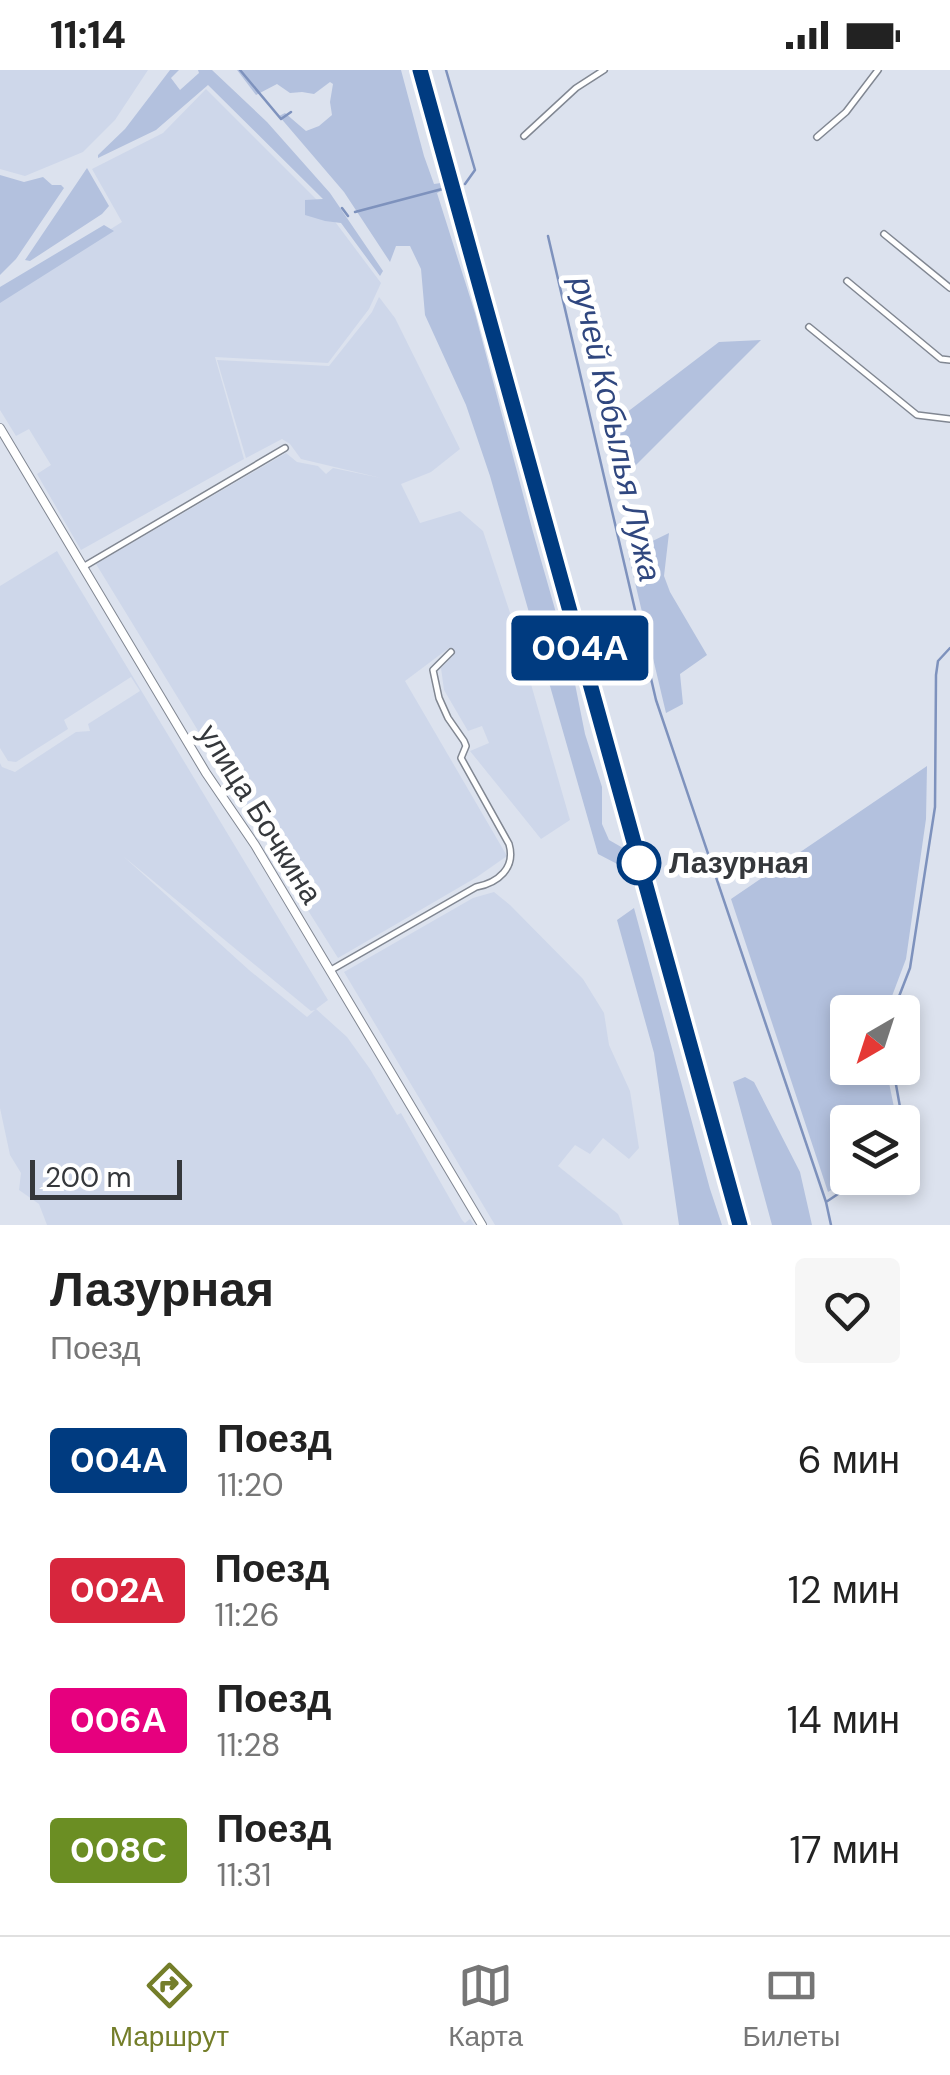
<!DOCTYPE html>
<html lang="ru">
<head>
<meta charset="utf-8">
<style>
	body { margin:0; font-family:"DM Sans",sans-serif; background:#f6f6f6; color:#222; height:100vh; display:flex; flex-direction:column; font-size:38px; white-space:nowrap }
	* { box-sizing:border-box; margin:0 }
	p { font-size:32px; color:#767676 }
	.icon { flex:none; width:55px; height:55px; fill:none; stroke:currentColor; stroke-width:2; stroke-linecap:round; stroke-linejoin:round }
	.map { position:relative; height:1155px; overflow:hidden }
	.sheet { display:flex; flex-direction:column; background:#fff; flex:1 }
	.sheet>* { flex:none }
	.badge { padding:0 20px; border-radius:8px; font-size:35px; line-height:65px }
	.needle { width:65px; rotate:219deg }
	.fabs { position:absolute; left:830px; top:925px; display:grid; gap:20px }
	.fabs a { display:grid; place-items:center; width:90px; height:90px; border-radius:10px; background:#fff; box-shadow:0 5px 15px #0003; font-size:50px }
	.scale { position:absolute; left:30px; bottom:25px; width:152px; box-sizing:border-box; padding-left:10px; border:5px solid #35383c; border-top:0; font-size:28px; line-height:35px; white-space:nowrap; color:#35383c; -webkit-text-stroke:8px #fff; paint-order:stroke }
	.map>.badge { position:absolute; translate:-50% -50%; box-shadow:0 0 0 5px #fff }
	.round { display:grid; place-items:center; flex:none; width:105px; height:105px; border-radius:10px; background:#f6f6f6 }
	.head { display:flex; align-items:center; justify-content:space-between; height:170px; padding:0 50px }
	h1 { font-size:48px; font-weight:600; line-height:75px }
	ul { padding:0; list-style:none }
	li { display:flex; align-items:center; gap:30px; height:130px; padding:0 50px }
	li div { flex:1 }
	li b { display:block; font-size:38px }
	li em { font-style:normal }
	li .badge { min-width:110px; font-weight:700; text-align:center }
	.status { display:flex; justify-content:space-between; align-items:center; height:70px; padding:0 50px; background:#fff; direction:ltr }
	.status svg { height:28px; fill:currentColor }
	.tabs { display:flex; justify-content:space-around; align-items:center; height:140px; border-top:2px solid #e0e0e0; background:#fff; font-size:28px; color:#767676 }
	.tabs a { display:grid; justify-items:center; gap:5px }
	.tabs .on { color:#747e2a }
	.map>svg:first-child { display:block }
	.built { fill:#ced7ea; fill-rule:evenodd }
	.green { fill:#b3c1de }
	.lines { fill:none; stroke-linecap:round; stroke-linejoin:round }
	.stream { stroke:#7e92bd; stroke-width:2.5 }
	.street-casing { stroke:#818792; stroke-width:8 }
	.secondary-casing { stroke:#818792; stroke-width:10 }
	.street { stroke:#fff; stroke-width:5 }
	.secondary { stroke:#fff; stroke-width:8 }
	.rail-casing { stroke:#696d73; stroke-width:6 }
	.rail { stroke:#fff; stroke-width:2.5; stroke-dasharray:8; stroke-linecap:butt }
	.line-casing { stroke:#fff; stroke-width:22 }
	.line { stroke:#003b80; stroke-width:15 }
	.stop-dot { fill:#fff; stroke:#003b80; stroke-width:5 }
	.labels { text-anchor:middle; stroke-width:10; stroke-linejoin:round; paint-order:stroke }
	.street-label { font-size:30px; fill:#35383c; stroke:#fff }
	.stop-label { font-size:30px; font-weight:bold; fill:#35383c; stroke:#fff; text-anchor:start }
	.water-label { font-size:32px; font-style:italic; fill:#30477f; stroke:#fff }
</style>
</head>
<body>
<div class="status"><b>11:14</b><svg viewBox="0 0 49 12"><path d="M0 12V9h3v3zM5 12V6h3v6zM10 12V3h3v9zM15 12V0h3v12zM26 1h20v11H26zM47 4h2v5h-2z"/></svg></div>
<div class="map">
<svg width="950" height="1155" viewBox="0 0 950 1155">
	<rect width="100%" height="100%" fill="#dce2ee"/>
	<path class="built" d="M0,0H148L115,50L83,82L25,106L0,99Z
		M206,19L324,137L381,213L369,239L328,293L215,287L244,389L81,480L37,404L51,395L29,359L16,366L0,340V228L122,152L92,99L163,63Z
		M379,227L395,248L460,379L431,402L401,414L420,453L460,441L483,461L514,555L570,750L541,769L470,681L489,673L482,656L468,661L444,620L441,598L453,586L449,578L405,611L507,786L477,807L338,888L278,793L280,791L276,788L96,494L286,383L297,392L318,396L326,404L333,398L381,408L301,389L290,374L282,369L246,388L217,290L329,296L372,242Z
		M57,481L328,930L316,939L347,967L370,999L397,1045L401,1043L462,1150L465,1153L470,1149L474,1155H47L39,1134L19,1120L21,1103L10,1085L0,1038V693L2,697L15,702L76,662L90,661L88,654L140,621L131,607L64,650L68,659L16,692L8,691L0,678V516ZM123,786L311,941L315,940L307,947L249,900Z
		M494,822L510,835L583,909L604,943L609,975L630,1021L639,1078L629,1089L603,1068L590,1084L575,1075L558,1096L618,1144L623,1155H495L344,902L473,828Z"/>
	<path class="green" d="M170,0H179L171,8L180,20L199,3L198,0H212L267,52L330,123L383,201L380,206L341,153L325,151L305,145V130L323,129L208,15L156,60L98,88V85L125,59Z
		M237,0H401L424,86L434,114L441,113L447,118L437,123L475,243L533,462L572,599L585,664L602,717V754L609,770L623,778L626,786L623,797L598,784L490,406L466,335L425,245L421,199L410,176H396L390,192L344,122L279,46L285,43L306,61L319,56L332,45L330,32L333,14L330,12L314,24L302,22L290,23L277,14L256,25Z
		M87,98L109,136L102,144L30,191L25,190Z
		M0,105L24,112L43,107L52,115H61L64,118L16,189L0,205Z
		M104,155L114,161L0,233V217Z
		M761,270L613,418L605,359L719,272Z
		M669,463L664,506L670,522L707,585L680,604L683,634L666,643L628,483Z
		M927,696L926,749L906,889L886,942H848V998H886L897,1052H848V1108H851L828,1122L731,829Z
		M634,838L710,1119L722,1155H679L654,983L617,850Z
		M745,1007L754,1012L800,1102L812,1155H772L733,1012Z"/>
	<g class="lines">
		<path class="stream" d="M240,0L281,49L291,42
			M446,0L475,100L465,114
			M342,138L348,146
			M355,142L442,119
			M548,166L656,630L826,1132L831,1155
			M893,942L910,898L935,737L936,605L938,591L950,578
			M893,998L907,1076L902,1079
			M826,1132L862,1108"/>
		<g class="street-casing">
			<path id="street" d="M524,66L576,18L604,0
				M817,67L846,42L878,0
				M884,164L950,218
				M847,211L941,289L950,290
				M809,257L917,345L950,349
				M83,497L285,378
				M331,900L476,817C498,813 516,798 509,774L461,688L466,676L464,671L448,648L439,628L433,600L451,582"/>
		</g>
		<g class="secondary-casing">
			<path id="secondary" d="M0,358L206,703L255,775L482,1155"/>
		</g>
		<use href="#street" class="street"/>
		<use href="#secondary" class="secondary"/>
		<g class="rail-casing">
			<path id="rail" d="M420,0L740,1155"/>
		</g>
		<use href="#rail" class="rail"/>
	</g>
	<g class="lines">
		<g class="line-casing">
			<path id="line" d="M420,0L740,1155"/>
		</g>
		<use href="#line" class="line"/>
	</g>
	<circle class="stop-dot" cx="639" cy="793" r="20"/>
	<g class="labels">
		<g class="street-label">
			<text transform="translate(260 744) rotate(58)" y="10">улица Бочкина</text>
		</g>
		<g class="stop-label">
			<text x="669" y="803">Лазурная</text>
		</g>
		<g class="water-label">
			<text transform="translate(616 359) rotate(77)" y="11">ручей Кобылья Лужа</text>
		</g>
	</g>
</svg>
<div class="fabs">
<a><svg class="needle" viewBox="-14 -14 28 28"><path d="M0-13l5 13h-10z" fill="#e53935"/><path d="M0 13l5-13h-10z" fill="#767676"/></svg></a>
<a><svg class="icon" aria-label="layers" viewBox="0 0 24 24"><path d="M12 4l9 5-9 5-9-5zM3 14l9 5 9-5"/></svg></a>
</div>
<div class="scale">200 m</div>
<b class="badge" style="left:580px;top:578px;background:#003b80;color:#fff">004А</b>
</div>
<section class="sheet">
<div class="head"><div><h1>Лазурная</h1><p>Поезд</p></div><a class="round"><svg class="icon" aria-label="heart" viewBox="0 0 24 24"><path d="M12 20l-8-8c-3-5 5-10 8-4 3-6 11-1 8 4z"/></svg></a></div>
<ul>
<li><span class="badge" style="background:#003b80;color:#fff">004А</span><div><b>Поезд</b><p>11:20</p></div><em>6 мин</em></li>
<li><span class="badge" style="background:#d7263d;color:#fff">002А</span><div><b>Поезд</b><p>11:26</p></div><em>12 мин</em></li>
<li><span class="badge" style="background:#e6007e;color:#fff">006А</span><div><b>Поезд</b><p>11:28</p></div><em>14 мин</em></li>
<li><span class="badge" style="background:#6b8e23;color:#fff">008С</span><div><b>Поезд</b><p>11:31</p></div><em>17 мин</em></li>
</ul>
</section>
<nav class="tabs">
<a class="on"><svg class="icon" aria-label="directions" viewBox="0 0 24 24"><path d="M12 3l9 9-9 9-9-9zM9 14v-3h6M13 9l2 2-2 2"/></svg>Маршрут</a>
<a><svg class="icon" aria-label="map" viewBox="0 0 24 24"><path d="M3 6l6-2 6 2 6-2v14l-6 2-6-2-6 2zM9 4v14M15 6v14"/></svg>Карта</a>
<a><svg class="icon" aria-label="tickets" viewBox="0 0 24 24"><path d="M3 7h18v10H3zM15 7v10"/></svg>Билеты</a>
</nav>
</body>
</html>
